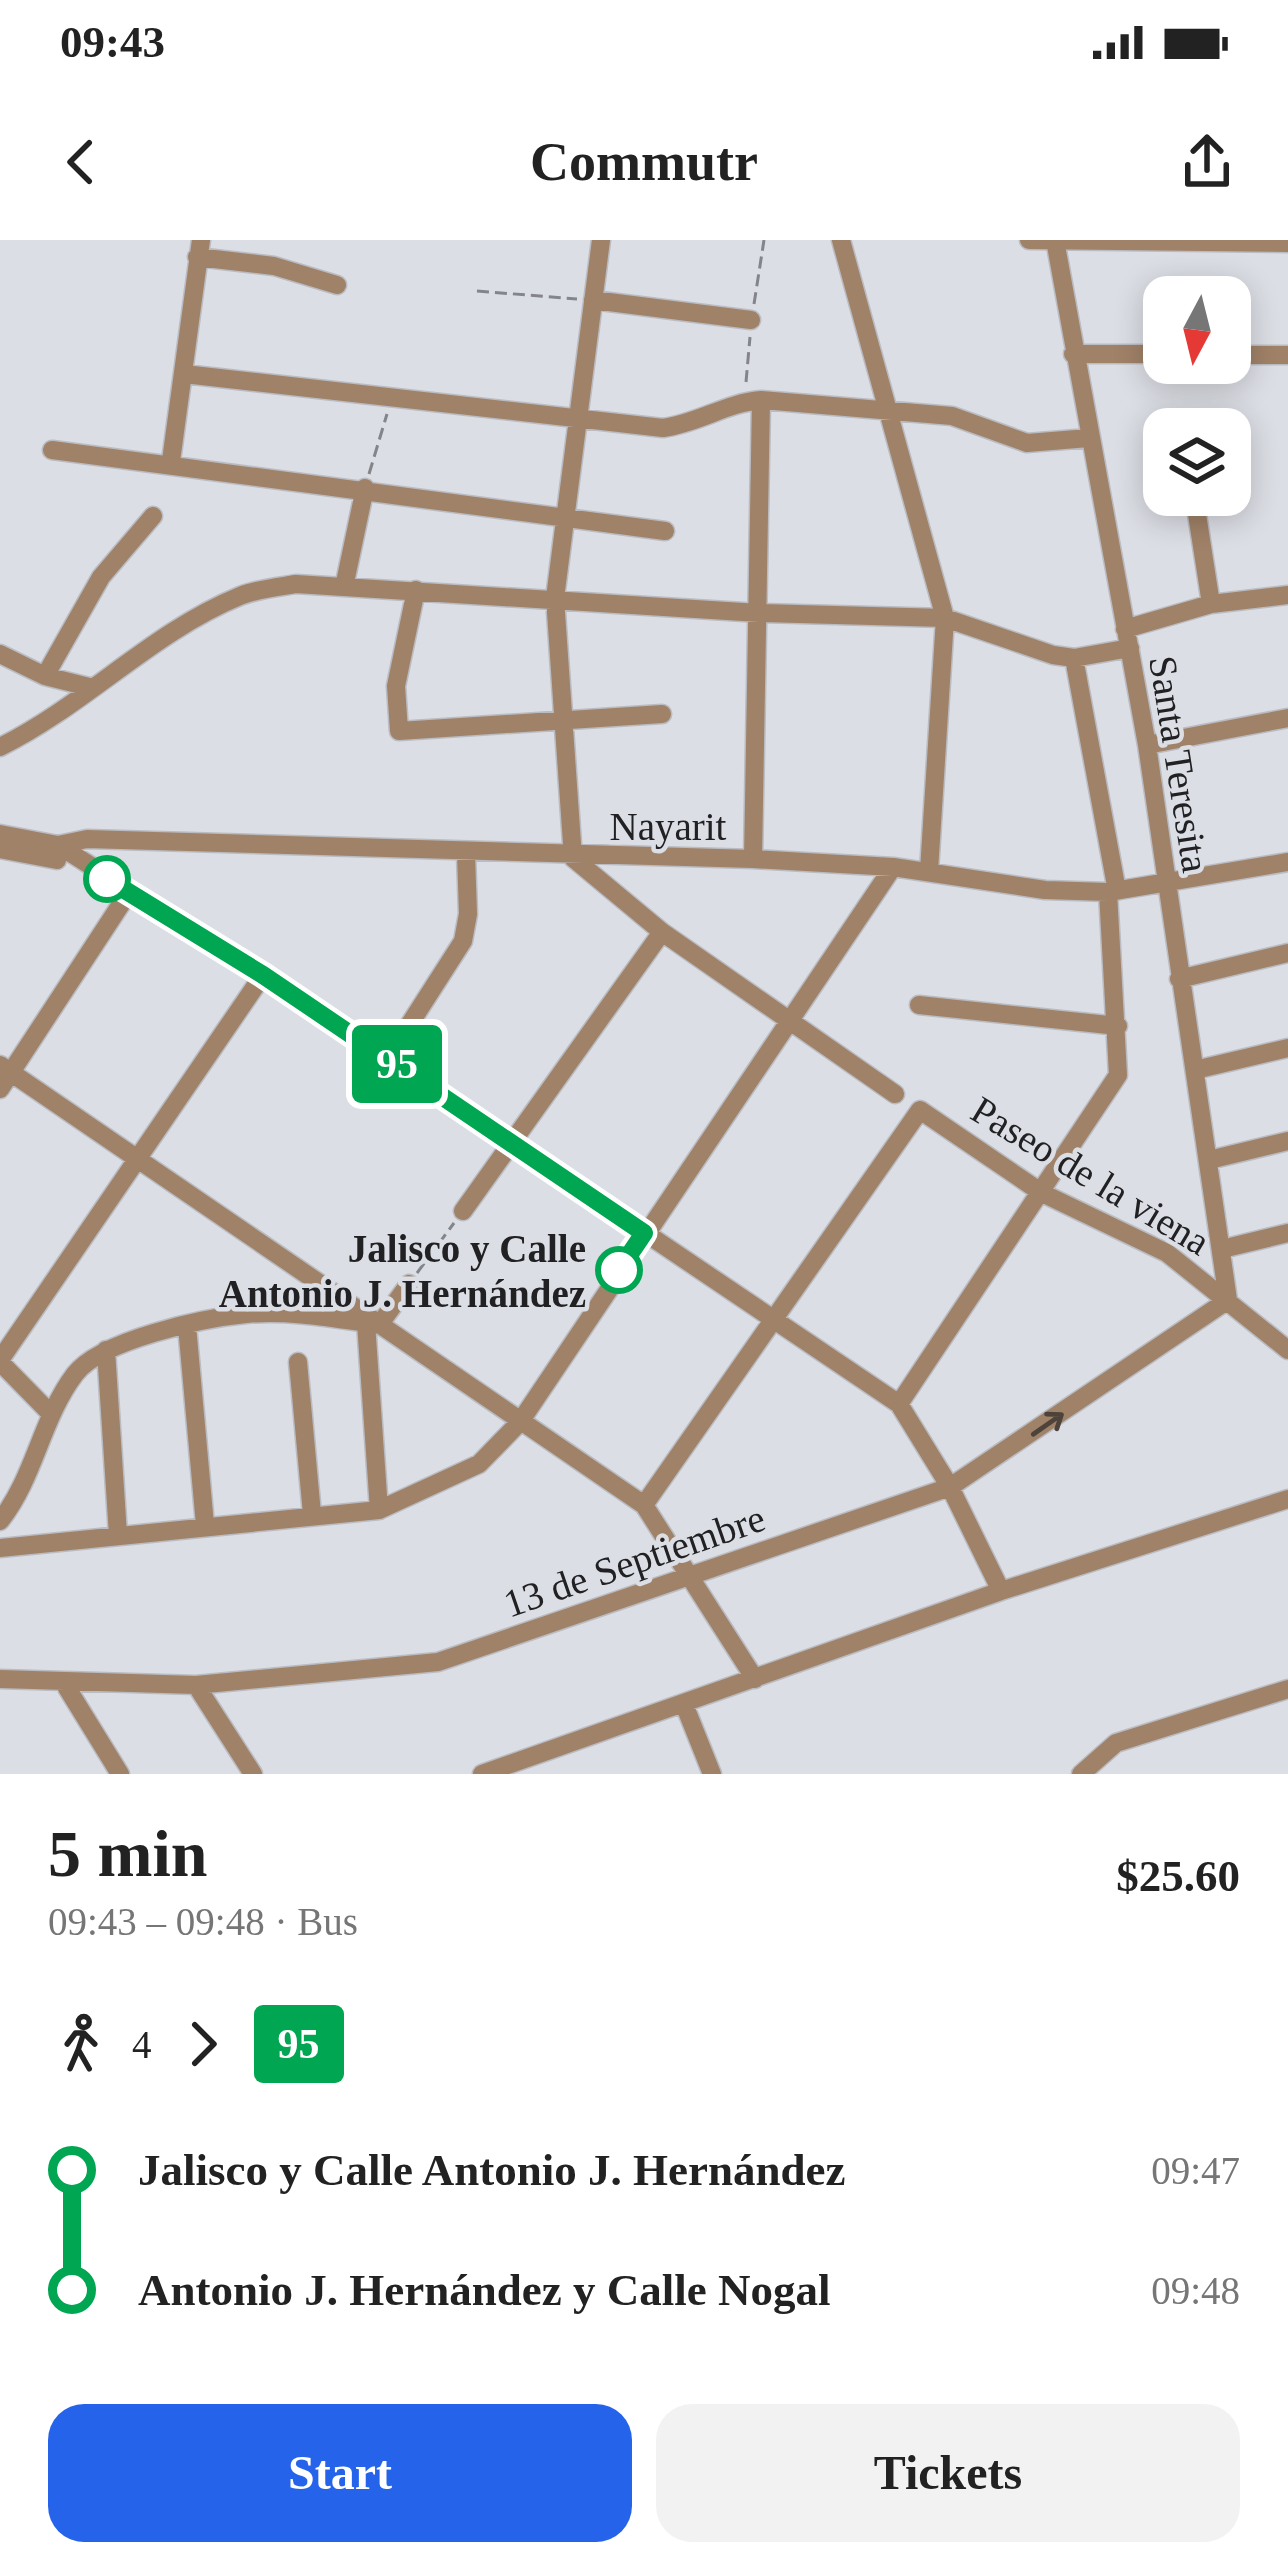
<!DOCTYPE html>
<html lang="en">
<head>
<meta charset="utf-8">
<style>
	body { margin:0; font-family:Georgia,serif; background:#f2f2f2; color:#222; height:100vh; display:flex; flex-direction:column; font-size:45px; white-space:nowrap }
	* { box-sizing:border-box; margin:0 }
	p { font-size:39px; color:#767676 }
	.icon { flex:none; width:66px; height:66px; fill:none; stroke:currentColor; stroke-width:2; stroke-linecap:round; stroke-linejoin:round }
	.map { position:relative; height:1534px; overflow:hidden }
	.panel { display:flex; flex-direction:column; background:#fff; flex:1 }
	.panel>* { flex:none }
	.badge { padding:0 24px; border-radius:9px; font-size:42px; line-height:78px }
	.needle { width:78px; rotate:187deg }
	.tools { position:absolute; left:1143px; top:36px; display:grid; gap:24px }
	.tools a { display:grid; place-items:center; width:108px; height:108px; border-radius:24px; background:#fff; box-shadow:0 6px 30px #0003; font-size:60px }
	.map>.badge { position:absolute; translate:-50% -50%; box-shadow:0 0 0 6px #fff }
	.legs { display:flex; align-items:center; gap:18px; height:132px; padding:0 48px; font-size:39px }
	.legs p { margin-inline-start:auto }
	.summary { display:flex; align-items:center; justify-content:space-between; height:204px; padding:0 48px }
	h1 { font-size:66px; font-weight:700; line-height:90px }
	.button { display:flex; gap:24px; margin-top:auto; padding:24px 48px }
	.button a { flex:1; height:138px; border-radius:36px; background:#2563eb; color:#fff; font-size:48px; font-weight:700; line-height:138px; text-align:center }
	.button a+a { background:#f2f2f2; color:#222 }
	ul { padding:0 48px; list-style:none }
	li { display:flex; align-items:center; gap:42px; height:120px; font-size:45px }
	li i { display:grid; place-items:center; width:18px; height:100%; margin:0 15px; background:currentColor }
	li i::after { content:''; width:30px; height:30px; margin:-15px; border:9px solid; border-radius:50%; background:#fff }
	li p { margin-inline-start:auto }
	li:first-child i { background:linear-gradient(#0000 50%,currentColor 0) }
	li:last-child i { background:linear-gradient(currentColor 50%,#0000 0) }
	.status { display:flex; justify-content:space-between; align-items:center; height:84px; padding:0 60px; background:#fff; direction:ltr }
	.status svg { height:33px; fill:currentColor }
	header { display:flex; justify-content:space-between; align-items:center; height:156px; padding:0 48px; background:#fff; font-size:54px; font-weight:700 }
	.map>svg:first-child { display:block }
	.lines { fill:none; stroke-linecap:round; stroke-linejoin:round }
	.minor-casing { stroke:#babcc2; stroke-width:21 }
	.path { stroke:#84858a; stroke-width:3; stroke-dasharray:12 6; stroke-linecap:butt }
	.minor { stroke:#a08268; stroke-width:18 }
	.oneway { stroke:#4d433b }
	.line-1-casing { stroke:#fff; stroke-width:27 }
	.line-1 { stroke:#00a651; stroke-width:18 }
	.stop-1-dot { fill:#fff; stroke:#00a651; stroke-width:6 }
	.labels { text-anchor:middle; stroke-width:9; stroke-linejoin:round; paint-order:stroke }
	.street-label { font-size:39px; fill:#212123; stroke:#dcdee5 }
	.stop-label { font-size:39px; font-weight:bold; fill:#212123; stroke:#dcdee5; text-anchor:end }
</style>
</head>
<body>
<div class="status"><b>09:43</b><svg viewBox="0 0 49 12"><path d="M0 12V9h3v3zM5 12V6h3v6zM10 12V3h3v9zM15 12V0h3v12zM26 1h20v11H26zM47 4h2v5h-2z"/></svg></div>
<header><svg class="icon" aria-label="back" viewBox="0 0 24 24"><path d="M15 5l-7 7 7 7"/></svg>Commutr<svg class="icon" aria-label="share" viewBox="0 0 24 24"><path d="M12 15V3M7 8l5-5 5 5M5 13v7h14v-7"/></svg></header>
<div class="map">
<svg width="1288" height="1534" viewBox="0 0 1288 1534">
	<rect width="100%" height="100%" fill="#dcdee5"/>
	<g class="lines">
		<g class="minor-casing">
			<path id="minor" d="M601,0L555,358L573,618L662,692L895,854
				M841,0L945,378L929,631
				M1029,0L1288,3
				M1055,0L1147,505L1228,1060
				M197,17L274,26L337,45
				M593,60L751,80
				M1073,114H1164
				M1230,115H1288
				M184,134L663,188C699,183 726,163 761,160
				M1182,184L1183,189
				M52,210L665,291
				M171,221L201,0
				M1194,255L1211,364
				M344,347L365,248
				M416,350L396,446L399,491L662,474
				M1125,389L1211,364L1288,355
				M0,414L45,436L93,448
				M1074,418L1117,651
				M45,436L101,337L153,276
				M1147,505L1288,478
				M0,507C85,465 152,392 240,356C257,349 278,347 296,344L759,373L945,378L1053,415L1074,418L1130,408
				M0,594L58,605L263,735L899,1164L950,1247L1001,1351
				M0,609L57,620
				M51,618L58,605L87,599L753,619L893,627L1045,650L1108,652L1288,622
				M753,619L761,160L952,176L1027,203L1089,198
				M1179,739L1288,713
				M919,765L1118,786
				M388,818L463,701L468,674L466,614
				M0,825L644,1265L755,1439
				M1195,830L1288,808
				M0,849L129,652
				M1209,920L1288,901
				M463,971L662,692
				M1222,1009L1288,993
				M366,1083L379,1270
				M379,1085L409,1044
				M187,1086L205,1285
				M106,1110L118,1295
				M0,1120L263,735
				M0,1122L51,1174
				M298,1122L312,1274
				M899,1164L1118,835L1108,652
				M644,1265L920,870L1042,953L1167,1013L1288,1110
				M0,1281C35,1237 41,1179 75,1134C101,1100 204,1078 246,1074C288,1070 332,1078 374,1084
				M0,1308L379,1270L479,1224L520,1182L893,627
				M0,1439L196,1445L438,1422L950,1247L1228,1060
				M64,1443L120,1534
				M196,1445L253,1534
				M684,1464L712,1534
				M482,1534L1001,1351L1288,1259
				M1081,1534L1116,1503L1288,1449"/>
		</g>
		<path class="path" d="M477,51L577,59
			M754,64L764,0
			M746,142L750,97
			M369,234L387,174
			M417,1033L454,983"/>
		<use href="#minor" class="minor"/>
	</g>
	<defs><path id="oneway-shaft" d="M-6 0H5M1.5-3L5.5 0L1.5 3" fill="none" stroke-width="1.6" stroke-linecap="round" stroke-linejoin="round" transform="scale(3)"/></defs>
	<use class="oneway" href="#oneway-shaft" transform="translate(1048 1184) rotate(-35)"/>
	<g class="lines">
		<g class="line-1-casing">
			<path id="line-1" d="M107,639L263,735L644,993L619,1030"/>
		</g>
		<use href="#line-1" class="line-1"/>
	</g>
	<g class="stop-1-dot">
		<circle cx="107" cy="639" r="21"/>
		<circle cx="619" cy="1030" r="21"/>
	</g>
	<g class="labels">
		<g class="street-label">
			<text transform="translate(1180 524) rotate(81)" y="14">Santa Teresita</text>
			<text x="668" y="600">Nayarit</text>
			<text transform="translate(1091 935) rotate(31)" y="14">Paseo de la viena</text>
			<text transform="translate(634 1320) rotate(-19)" y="14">13 de Septiembre</text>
		</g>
		<g class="stop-label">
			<text x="586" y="1022">Jalisco y Calle<tspan x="586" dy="45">Antonio J. Hernández</tspan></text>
		</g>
	</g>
</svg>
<div class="tools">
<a><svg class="needle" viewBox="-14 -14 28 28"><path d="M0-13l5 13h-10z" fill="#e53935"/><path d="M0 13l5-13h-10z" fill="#767676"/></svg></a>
<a><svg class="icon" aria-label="layers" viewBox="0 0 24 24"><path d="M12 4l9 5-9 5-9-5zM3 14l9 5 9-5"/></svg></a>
</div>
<b class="badge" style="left:397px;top:824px;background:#00a651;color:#fff">95</b>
</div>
<section class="panel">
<div class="summary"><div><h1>5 min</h1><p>09:43 – 09:48 · Bus</p></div><b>$25.60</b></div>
<div class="legs"><svg class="icon" aria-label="walk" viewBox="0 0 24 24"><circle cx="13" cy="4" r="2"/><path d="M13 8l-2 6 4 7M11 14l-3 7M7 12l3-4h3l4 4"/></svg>4<svg class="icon" aria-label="forward" viewBox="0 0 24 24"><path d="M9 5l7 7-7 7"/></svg><b class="badge" style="background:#00a651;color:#fff">95</b></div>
<ul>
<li><i style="color:#00a651"></i><b>Jalisco y Calle Antonio J. Hernández</b><p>09:47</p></li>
<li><i style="color:#00a651"></i><b>Antonio J. Hernández y Calle Nogal</b><p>09:48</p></li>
</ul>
<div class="button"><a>Start</a><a>Tickets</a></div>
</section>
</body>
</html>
